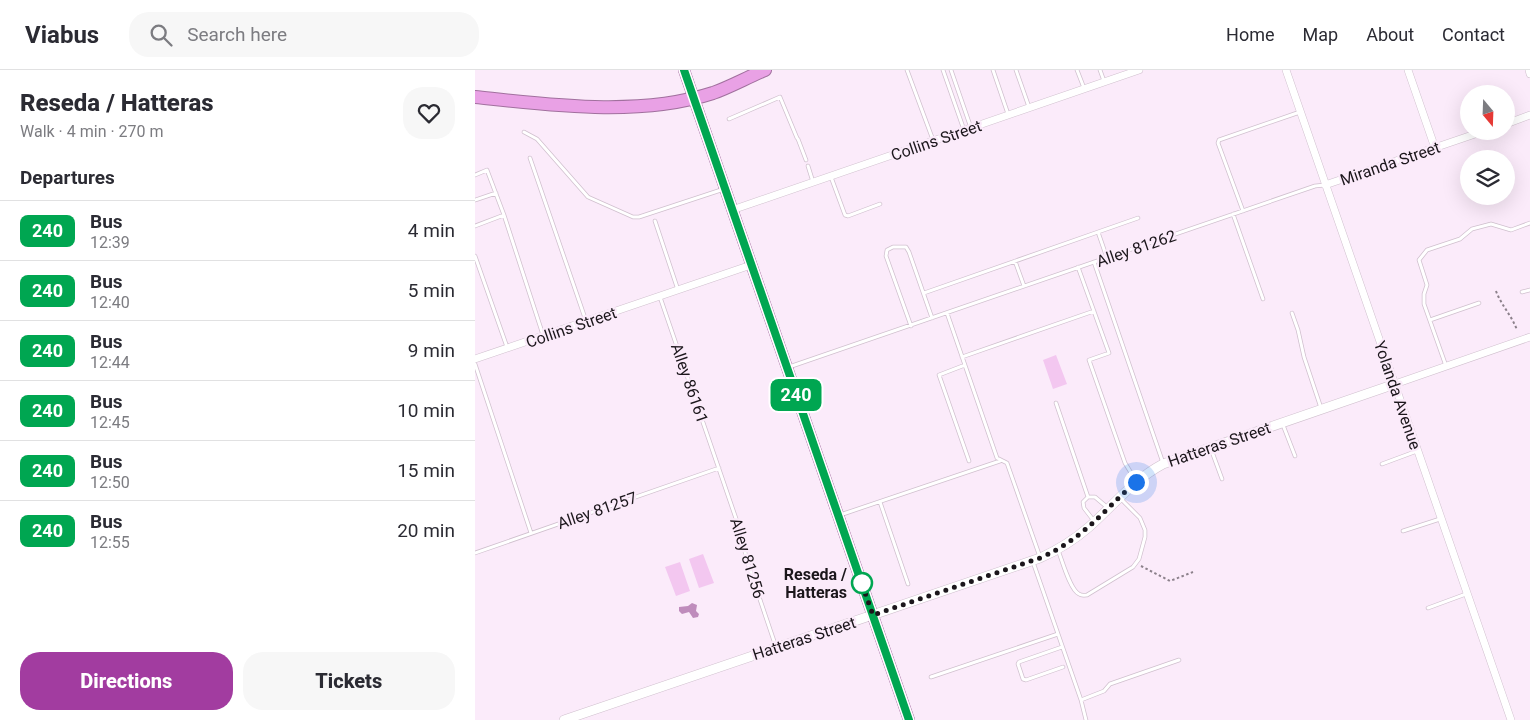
<!DOCTYPE html>
<html lang="en">
<head>
<meta charset="utf-8">
<style>
	body { margin:0; font-family:Roboto,sans-serif; background:#f7f7f7; color:#2b2b33; height:100vh; display:flex; flex-direction:column; font-size:19px; white-space:nowrap }
	* { box-sizing:border-box; margin:0 }
	p { font-size:16px; color:#7c7c81 }
	.icon { flex:none; width:28px; height:28px; fill:none; stroke:currentColor; stroke-width:2; stroke-linecap:round; stroke-linejoin:round }
	.map { position:relative; flex:1; overflow:hidden }
	.sheet { display:flex; flex-direction:column; background:#fff; width:475px }
	.sheet>* { flex:none }
	.badge { padding:0 10px; border-radius:8px; font-size:18px; line-height:32px }
	.needle { width:32px; rotate:161deg }
	.buttons { position:absolute; left:985px; top:15px; display:grid; gap:10px }
	.buttons a { display:grid; place-items:center; width:55px; height:55px; border-radius:50%; background:#fff; box-shadow:0 5px 20px #0002; font-size:25px }
	.you { position:absolute; width:25px; height:25px; margin:-12px; border:4px solid #fff; border-radius:50%; background:#1a73e8; box-shadow:0 0 0 8px #1a73e833 }
	.map>.badge { position:absolute; translate:-50% -50%; box-shadow:0 0 0 2px #fff }
	h2 { padding:0 20px; font-size:19px; line-height:45px }
	.round { display:grid; place-items:center; flex:none; width:52px; height:52px; border-radius:20px; background:#f7f7f7 }
	.head { display:flex; align-items:center; justify-content:space-between; height:85px; padding:0 20px }
	h1 { font-size:24px; font-weight:800; line-height:38px }
	.primary-button { display:flex; gap:10px; margin-top:auto; padding:10px 20px }
	.primary-button a { flex:1; height:58px; border-radius:20px; background:#a23ca0; color:#fff; font-size:20px; font-weight:800; line-height:58px; text-align:center }
	.primary-button a+a { background:#f7f7f7; color:#2b2b33 }
	ul { padding:0; list-style:none }
	li { display:flex; align-items:center; gap:15px; height:60px; padding:0 20px; border-top:1px solid #e1e1e2 }
	li div { flex:1 }
	li b { display:block; font-size:19px }
	li em { font-style:normal }
	li .badge { min-width:55px; font-weight:700; text-align:center }
	header { display:flex; align-items:center; gap:30px; box-sizing:border-box; height:70px; padding:0 25px; background:#fff; border-bottom:1px solid #e1e1e2 }
	header strong { font-size:24px }
	nav { display:flex; gap:28px; margin-inline-start:auto; font-size:18px }
	.search { width:350px; height:45px; background:#f7f7f7; display:flex; align-items:center; gap:12px; box-sizing:border-box; padding:0 18px; border-radius:20px; color:#7c7c81; font-size:19px }
	main { display:flex; flex:1; min-height:0 }
	.map>svg:first-child { display:block }
	.green { fill:#f3c7f0 }
	.water { fill:#bf8cbc }
	.lines { fill:none; stroke-linecap:round; stroke-linejoin:round }
	.service-casing { stroke:#d0c0ce; stroke-width:4.5 }
	.minor-casing { stroke:#d0c0ce; stroke-width:8 }
	.tertiary-casing { stroke:#d0c0ce; stroke-width:10 }
	.primary-casing { stroke:#a1709e; stroke-width:12 }
	.motorway-casing { stroke:#a1709e; stroke-width:14 }
	.path { stroke:#8c818b; stroke-width:2; stroke-dasharray:2.5 2.5; stroke-linecap:butt }
	.service { stroke:#fff; stroke-width:3 }
	.minor { stroke:#fff; stroke-width:7 }
	.tertiary { stroke:#fff; stroke-width:9 }
	.primary { stroke:#f2c7ef; stroke-width:11 }
	.motorway { stroke:#e9a1e5; stroke-width:12 }
	.line-casing { stroke:#fff; stroke-width:11 }
	.line { stroke:#00a651; stroke-width:8 }
	.walk { stroke:#1b161b; stroke-width:5; stroke-dasharray:0 9 }
	.stop-dot { fill:#fff; stroke:#00a651; stroke-width:2.5 }
	.labels { text-anchor:middle; stroke-width:4.5; stroke-linejoin:round; paint-order:stroke }
	.street-label { font-size:16px; fill:#1b161b; stroke:#fbebfa }
	.stop-label { font-size:16px; font-weight:bold; fill:#1b161b; stroke:#fbebfa; text-anchor:end }
</style>
</head>
<body>
<header>
<strong>Viabus</strong>
<div class="search"><svg class="icon" aria-label="search" viewBox="0 0 24 24"><circle cx="10" cy="10" r="6"/><path d="M15 15l6 6"/></svg>Search here</div>
<nav><a>Home</a><a>Map</a><a>About</a><a>Contact</a></nav>
</header>
<main>
<section class="sheet">
<div class="head"><div><h1>Reseda / Hatteras</h1><p>Walk · 4 min · 270 m</p></div><a class="round"><svg class="icon" aria-label="heart" viewBox="0 0 24 24"><path d="M12 20l-8-8c-3-5 5-10 8-4 3-6 11-1 8 4z"/></svg></a></div>
<h2>Departures</h2>
<ul>
<li><span class="badge" style="background:#00a651;color:#fff">240</span><div><b>Bus</b><p>12:39</p></div><em>4 min</em></li>
<li><span class="badge" style="background:#00a651;color:#fff">240</span><div><b>Bus</b><p>12:40</p></div><em>5 min</em></li>
<li><span class="badge" style="background:#00a651;color:#fff">240</span><div><b>Bus</b><p>12:44</p></div><em>9 min</em></li>
<li><span class="badge" style="background:#00a651;color:#fff">240</span><div><b>Bus</b><p>12:45</p></div><em>10 min</em></li>
<li><span class="badge" style="background:#00a651;color:#fff">240</span><div><b>Bus</b><p>12:50</p></div><em>15 min</em></li>
<li><span class="badge" style="background:#00a651;color:#fff">240</span><div><b>Bus</b><p>12:55</p></div><em>20 min</em></li>
</ul>
<div class="primary-button"><a>Directions</a><a>Tickets</a></div>
</section>
<div class="map">
<svg width="1055" height="650" viewBox="0 0 1055 650">
	<rect width="100%" height="100%" fill="#fbebfa"/>
	<path class="green" d="M581,285L592,314L578,319L568,290Z
		M228,484L239,513L224,518L214,489Z
		M205,492L215,521L201,526L190,497Z"/>
	<path class="water" d="M217,533L222,535L221,541L224,544L223,547L218,548L214,542L207,544L204,541V537L213,536Z"/>
	<g class="lines">
		<g class="service-casing">
			<path id="service" d="M432,0L458,70
				M468,0L489,60
				M476,0L496,58
				M518,0L533,44
				M541,0L554,37
				M602,0L609,18
				M625,0L629,11
				M254,49L305,27L322,68
				M49,62L62,69L113,127L158,147H164L249,119
				M323,69L331,90
				M55,88L111,251
				M333,96L338,112
				M0,105L12,100L29,145
				M356,107L370,145L373,146L405,134
				M0,130L21,123
				M768,141L743,73L744,70L825,42
				M758,144L788,229
				M180,151L203,220
				M0,156L29,145L68,265
				M623,162L663,148
				M0,186L32,277
				M540,191L549,216
				M619,192L688,393
				M603,197L634,283L614,290L650,393L661,411
				M1047,222L1055,220
				M449,223L623,162L632,188
				M185,227L268,469L271,488L301,577
				M472,243L522,388L532,393L565,487
				M817,243L823,260L829,287L846,338
				M955,250L1004,233
				M436,256L411,186L412,180L418,177H431L434,182L457,248
				M487,287L619,241
				M0,294L56,463
				M490,295L464,305L494,391
				M971,296L949,234V224L952,215L944,190L952,180L985,169L997,159L1016,154L1036,160L1055,153
				M314,297L840,116L850,115
				M581,333L613,427
				M808,355L820,386
				M736,379L747,409
				M907,394L942,381
				M405,432L433,514
				M365,445L525,391
				M619,451L609,438L608,432L613,427H620L633,438
				M928,461L965,449
				M583,480C587,490 595,520 604,524C607,526 608,525 612,525L658,497L664,489L670,467V460L665,448L646,429
				M0,483L244,398
				M558,492L606,630L611,650
				M953,538L991,524
				M587,577L544,592L543,594L548,609L551,610L588,597
				M456,607L583,564
				M606,630L629,621L635,614L704,590"/>
		</g>
		<g class="minor-casing">
			<path id="minor" d="M811,0L1036,650
				M933,0L960,78
				M1054,0L1055,4
				M1031,54L1055,45
				M850,115L1009,61
				M257,140L664,0
				M0,289L276,195
				M920,314L1055,267"/>
		</g>
		<g class="tertiary-casing">
			<path id="tertiary" d="M89,650L565,488C583,480 599,470 614,457C639,435 658,410 688,394L920,314"/>
		</g>
		<g class="primary-casing">
			<path id="primary" d="M209,0L434,650"/>
		</g>
		<g class="motorway-casing">
			<path id="motorway" d="M0,27C76,35 164,47 238,23C255,17 273,7 290,0"/>
		</g>
		<path class="path" d="M1021,221C1026,235 1037,246 1042,260
			M666,496L695,511L718,502"/>
		<use href="#service" class="service"/>
		<use href="#minor" class="minor"/>
		<use href="#tertiary" class="tertiary"/>
		<use href="#primary" class="primary"/>
		<use href="#motorway" class="motorway"/>
	</g>
	<g class="lines">
		<g class="line-casing">
			<path id="line" d="M209,0L434,650"/>
		</g>
		<use href="#line" class="line"/>
		<path class="walk" d="M387,513L384,506L398,545L565,488C608,469 627,442 661,412"/>
	</g>
	<circle class="stop-dot" cx="387" cy="513" r="10"/>
	<g class="labels">
		<g class="street-label">
			<text transform="translate(461 70) rotate(-19)" y="6">Collins Street</text>
			<text transform="translate(915 93) rotate(-19)" y="6">Miranda Street</text>
			<text transform="translate(661 178) rotate(-19)" y="6">Alley 81262</text>
			<text transform="translate(96 257) rotate(-19)" y="6">Collins Street</text>
			<text transform="translate(215 313) rotate(71)" y="6">Alley 86161</text>
			<text transform="translate(923 325) rotate(71)" y="6">Yolanda Avenue</text>
			<text transform="translate(744 374) rotate(-19)" y="6">Hatteras Street</text>
			<text transform="translate(122 440) rotate(-19)" y="6">Alley 81257</text>
			<text transform="translate(273 488) rotate(73)" y="6">Alley 81256</text>
			<text transform="translate(329 568) rotate(-18)" y="6">Hatteras Street</text>
		</g>
		<g class="stop-label">
			<text x="372" y="510">Reseda /<tspan x="372" dy="18">Hatteras</tspan></text>
		</g>
	</g>
</svg>
<div class="buttons">
<a><svg class="needle" viewBox="-14 -14 28 28"><path d="M0-13l5 13h-10z" fill="#e53935"/><path d="M0 13l5-13h-10z" fill="#7c7c81"/></svg></a>
<a><svg class="icon" aria-label="layers" viewBox="0 0 24 24"><path d="M12 4l9 5-9 5-9-5zM3 14l9 5 9-5"/></svg></a>
</div>
<div class="you" style="left:661px;top:412px"></div>
<b class="badge" style="left:321px;top:325px;background:#00a651;color:#fff">240</b>
</div>
</main>
</body>
</html>
